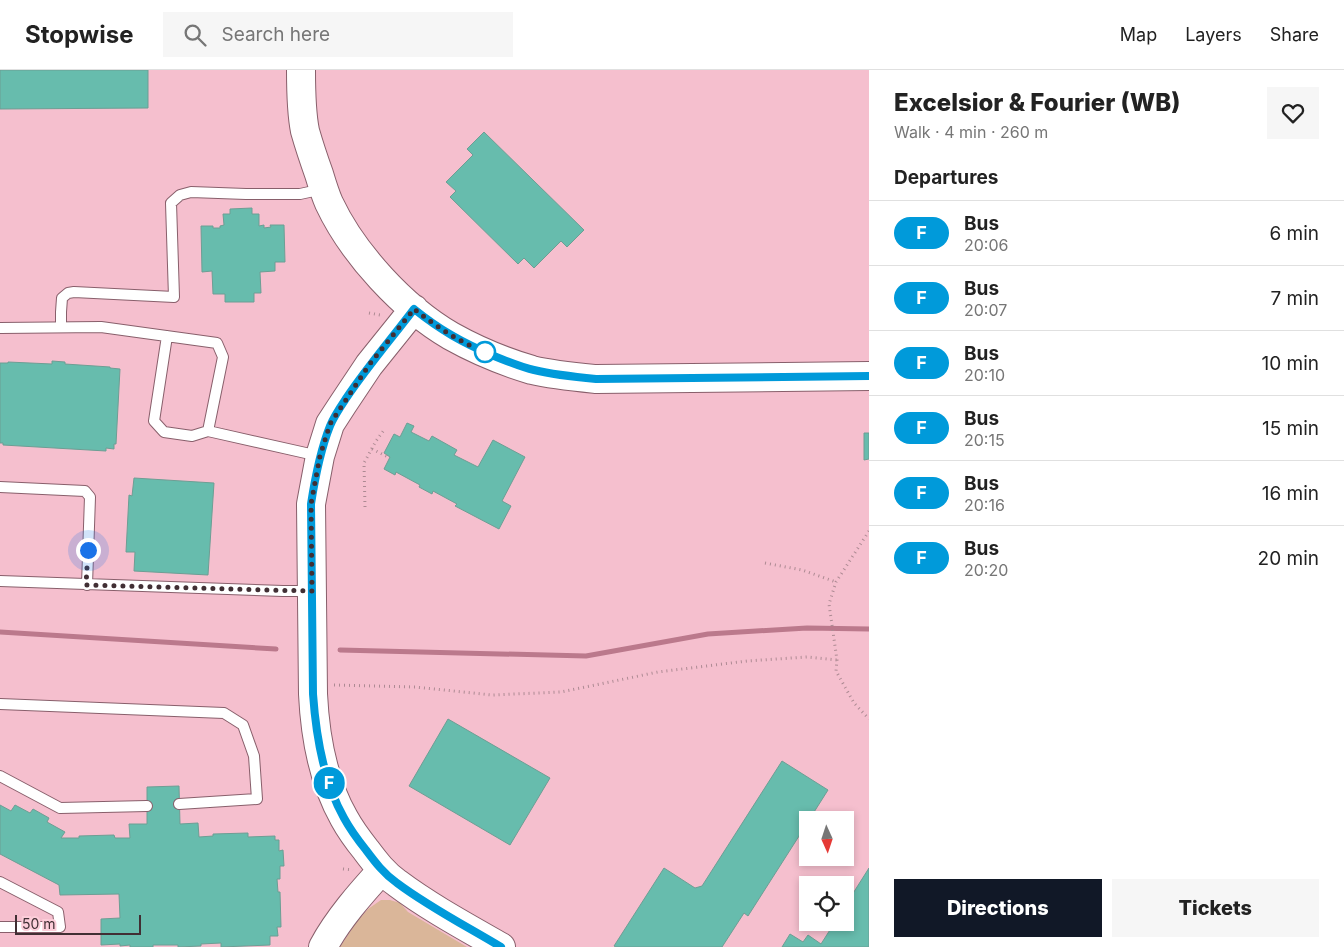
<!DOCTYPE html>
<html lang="en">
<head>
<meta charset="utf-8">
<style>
	body { margin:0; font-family:Inter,sans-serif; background:#f6f6f6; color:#222; height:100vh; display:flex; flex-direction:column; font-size:19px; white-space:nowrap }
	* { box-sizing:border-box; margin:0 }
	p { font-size:16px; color:#767676 }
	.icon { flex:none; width:28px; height:28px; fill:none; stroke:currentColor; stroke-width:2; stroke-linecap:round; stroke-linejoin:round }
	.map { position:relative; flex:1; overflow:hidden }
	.sheet { display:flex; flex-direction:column; background:#fff; width:475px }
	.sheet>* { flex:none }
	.badge { padding:0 10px; border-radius:16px; font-size:18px; line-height:32px }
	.needle { width:32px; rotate:177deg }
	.controls { position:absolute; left:799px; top:741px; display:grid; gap:10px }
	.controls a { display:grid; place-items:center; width:55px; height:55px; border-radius:0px; background:#fff; box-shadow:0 2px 8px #0003; font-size:25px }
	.scale { position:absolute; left:15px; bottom:12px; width:126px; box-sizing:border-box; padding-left:5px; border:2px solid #412f34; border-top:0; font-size:14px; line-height:18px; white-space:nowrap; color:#412f34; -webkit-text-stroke:4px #fccdd9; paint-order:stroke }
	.you { position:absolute; width:25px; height:25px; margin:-12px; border:4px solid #fff; border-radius:50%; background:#1a73e8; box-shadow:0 0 0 8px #1a73e833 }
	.map>.badge { position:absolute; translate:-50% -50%; box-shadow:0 0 0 2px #fff }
	h2 { padding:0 25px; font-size:19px; line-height:45px }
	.round { display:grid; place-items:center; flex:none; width:52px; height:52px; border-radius:0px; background:#f6f6f6 }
	.summary { display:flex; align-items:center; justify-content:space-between; height:85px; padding:0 25px }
	h1 { font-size:24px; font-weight:800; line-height:38px }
	.primary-button { display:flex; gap:10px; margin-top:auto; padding:10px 25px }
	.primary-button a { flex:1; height:58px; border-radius:0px; background:#111827; color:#fff; font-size:20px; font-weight:800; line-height:58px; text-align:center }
	.primary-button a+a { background:#f6f6f6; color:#222 }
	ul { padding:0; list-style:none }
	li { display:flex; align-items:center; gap:15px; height:65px; padding:0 25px; border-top:1px solid #e0e0e0 }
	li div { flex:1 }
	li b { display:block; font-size:19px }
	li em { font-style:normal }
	li .badge { min-width:55px; font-weight:700; text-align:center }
	header { display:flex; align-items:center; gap:30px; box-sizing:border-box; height:70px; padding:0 25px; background:#fff; border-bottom:1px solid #e0e0e0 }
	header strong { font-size:24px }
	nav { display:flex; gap:28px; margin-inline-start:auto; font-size:18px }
	.search { width:350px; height:45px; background:#f6f6f6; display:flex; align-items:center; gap:12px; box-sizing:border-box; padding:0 18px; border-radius:0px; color:#767676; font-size:19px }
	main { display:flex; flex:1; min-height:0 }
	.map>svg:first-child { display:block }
	.built { fill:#f5bfce; fill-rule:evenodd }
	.green { fill:#dab699 }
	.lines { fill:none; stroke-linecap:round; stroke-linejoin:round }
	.stream { stroke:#bb798c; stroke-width:5 }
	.building { fill:#67bcad; stroke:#6d9e94 }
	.lane-casing { stroke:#885f6b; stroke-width:12 }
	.secondary-casing { stroke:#885f6b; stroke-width:30 }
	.path { stroke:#ad8a93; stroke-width:3; stroke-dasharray:1 4; stroke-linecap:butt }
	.lane { stroke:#fff; stroke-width:10 }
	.secondary { stroke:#fff; stroke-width:28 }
	.line-casing { stroke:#fff; stroke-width:11 }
	.line { stroke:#009ada; stroke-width:8 }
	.walk { stroke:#412f34; stroke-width:5; stroke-dasharray:0 9 }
	.stop-dot { fill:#fff; stroke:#009ada; stroke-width:2.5 }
</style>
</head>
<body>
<header>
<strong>Stopwise</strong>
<div class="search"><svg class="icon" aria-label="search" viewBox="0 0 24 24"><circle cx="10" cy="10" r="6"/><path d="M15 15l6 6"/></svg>Search here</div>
<nav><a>Map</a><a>Layers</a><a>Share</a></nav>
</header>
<main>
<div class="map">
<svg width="869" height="877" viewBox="0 0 869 877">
	<rect width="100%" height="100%" fill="#fccdd9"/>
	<path class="built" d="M0,0H869V877H0ZM808,750H845V788H808ZM808,815H845V852H808Z"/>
	<path class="green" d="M381,830H390L400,833L408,842L467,877H340L356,853L368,839Z"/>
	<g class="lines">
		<path class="stream" d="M0,562L276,579
			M340,580L586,586L708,564L807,558L869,559"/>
	</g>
	<path class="building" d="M0,0H148V38L0,39Z
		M484,62L584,160L567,177L561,171L534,198L524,188L518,194L450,127L456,121L446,112L473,85L467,79Z
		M252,138V144H259V156L264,155V158L271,157L270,155H284L285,192H275V201L260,202L261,223H254V232H225V224H213L212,201L202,202L201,156H213V158H220V156L224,155L223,144H230V139Z
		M52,291L65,292V294L110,297V298L120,299L116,374H114V379L106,378V381L3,375V373H0V293H8V292L52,294Z
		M407,353L414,356L411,362L429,371L432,366L457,380L454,385L478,397L493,370L525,387L502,431L511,436L499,459L455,436L457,434L433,421L432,424L419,417L420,415L396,402L395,405L384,399L390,387L384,383L394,364L400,367Z
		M864,363H869V389L864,390Z
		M134,408L214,413L208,505L134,501L135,482H126L129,425L132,426Z
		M448,649L550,708L510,775L409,716Z
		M782,691L828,720L809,750H808V752L748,846L744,843L722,877H616L614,876L664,798L695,818L702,816Z
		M179,716L180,754L198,753L199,767L213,766V764L248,763V767L275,766V770H279V781L283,780L284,796H280V809H277L278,822H280L281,857H277L278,866H270V875L221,877V873L201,874V876L178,877V875H153V877H130V875L120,876V874L101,875V849L120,848L119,824L60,825L59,815L0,784V735L11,741L15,735L30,743L33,739L49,748L47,752L65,762L61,768H79V766L114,765L115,768H130L129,754H147V717Z
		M869,798V877H782L790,864L803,872L808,865L821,874L835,852H845V836Z"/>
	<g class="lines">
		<g class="lane-casing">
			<path id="lane" d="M61,257V242L62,228L68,223L74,222L174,227L171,133L180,125L191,122L246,124H300L323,119
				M0,258L101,257L217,273L223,287L208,361L319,386
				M167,266L154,351L164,362L192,366L208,361
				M0,417L85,421L90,427L87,515
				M0,511L283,521H311
				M0,634L224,643L243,655L254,686L257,729L179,734
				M0,706L60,738L147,736
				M0,812L58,842L60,857H0"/>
		</g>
		<g class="secondary-casing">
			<path id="secondary" d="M301,0C301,20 301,41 305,61C309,75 314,90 319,104C322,114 325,124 329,133C353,184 403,238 451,266C476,280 505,292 532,300C553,305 575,307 596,309L869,306
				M414,239L369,295L343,334L330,354L320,386L311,434L313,624C315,666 323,711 344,748C350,759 358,770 366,780C375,792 384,804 397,813C429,837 466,857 501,877
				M323,877C338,849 361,823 382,800"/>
		</g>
		<path class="path" d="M369,243L380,245
			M372,379L388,387
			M365,437L364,393L376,371L384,360
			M869,461L836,512L829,534L837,590L836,601L854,633L869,649
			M765,493L802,500L836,512
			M334,615L415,617L492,625L561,622L658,602L747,591L807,587L837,590
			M343,799L353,800"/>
		<use href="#lane" class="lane"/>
		<use href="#secondary" class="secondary"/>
	</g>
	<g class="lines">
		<g class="line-casing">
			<path id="line" d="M501,877C466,856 429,837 397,813C384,804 375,792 366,780C358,770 350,759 344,748C323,711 316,666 313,624L311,434C315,408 320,381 330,356C334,346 341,336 347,327C368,296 392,268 414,239C440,260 463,273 494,286C507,291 521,297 534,300C555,305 575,307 596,309L869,306"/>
		</g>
		<use href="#line" class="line"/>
		<path class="walk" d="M88,480L86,515L264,520L312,521L311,434L320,386L330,354L369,295L414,239C436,256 459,272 485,282"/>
	</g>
	<circle class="stop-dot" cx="485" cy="282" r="10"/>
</svg>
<div class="controls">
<a><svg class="needle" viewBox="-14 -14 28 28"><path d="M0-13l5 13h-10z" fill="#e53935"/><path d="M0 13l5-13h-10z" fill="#767676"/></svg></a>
<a><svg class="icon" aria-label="locate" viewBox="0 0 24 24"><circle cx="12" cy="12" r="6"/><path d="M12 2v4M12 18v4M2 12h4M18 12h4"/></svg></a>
</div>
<div class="scale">50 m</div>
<div class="you" style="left:88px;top:480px"></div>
<b class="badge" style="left:329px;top:713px;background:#009ada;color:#fff">F</b>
</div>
<section class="sheet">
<div class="summary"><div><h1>Excelsior &amp; Fourier (WB)</h1><p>Walk · 4 min · 260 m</p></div><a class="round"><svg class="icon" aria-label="heart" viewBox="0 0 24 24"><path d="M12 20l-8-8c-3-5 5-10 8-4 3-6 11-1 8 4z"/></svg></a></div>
<h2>Departures</h2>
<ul>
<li><span class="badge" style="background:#009ada;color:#fff">F</span><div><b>Bus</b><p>20:06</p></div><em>6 min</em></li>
<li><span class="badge" style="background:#009ada;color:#fff">F</span><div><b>Bus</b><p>20:07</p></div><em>7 min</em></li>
<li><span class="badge" style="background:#009ada;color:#fff">F</span><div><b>Bus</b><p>20:10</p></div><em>10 min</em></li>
<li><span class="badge" style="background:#009ada;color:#fff">F</span><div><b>Bus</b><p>20:15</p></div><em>15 min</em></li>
<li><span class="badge" style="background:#009ada;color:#fff">F</span><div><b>Bus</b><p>20:16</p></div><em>16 min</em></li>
<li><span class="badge" style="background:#009ada;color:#fff">F</span><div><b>Bus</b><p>20:20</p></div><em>20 min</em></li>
</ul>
<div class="primary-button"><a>Directions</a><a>Tickets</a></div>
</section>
</main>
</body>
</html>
